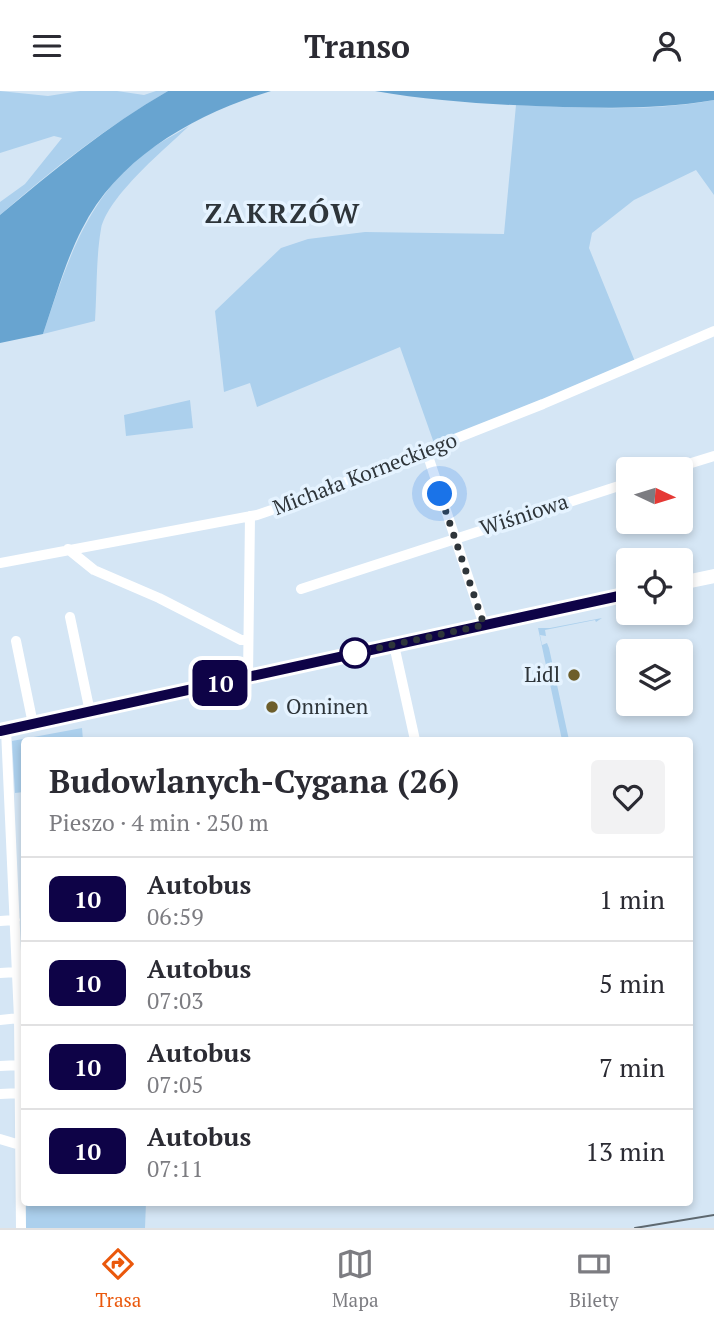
<!DOCTYPE html>
<html lang="pl">
<head>
<meta charset="utf-8">
<style>
	body { margin:0; font-family:"PT Serif",serif; background:#f2f2f3; color:#2b2b33; height:100vh; display:flex; flex-direction:column; font-size:26px; white-space:nowrap }
	* { box-sizing:border-box; margin:0 }
	p { font-size:23px; color:#7c7c81 }
	.icon { flex:none; width:38px; height:38px; fill:none; stroke:currentColor; stroke-width:2; stroke-linecap:round; stroke-linejoin:round }
	.map { position:relative; flex:1; overflow:hidden }
	.details { position:absolute; left:21px; top:646px; width:672px; height:469px; display:flex; flex-direction:column; background:#fff; border-radius:7px; box-shadow:0 4px 10px #0003 }
	.details>* { flex:none }
	.badge { padding:0 14px; border-radius:10px; font-size:24px; line-height:46px }
	.needle { width:46px; rotate:94deg }
	.fabs { position:absolute; left:616px; top:366px; display:grid; gap:14px }
	.fabs a { display:grid; place-items:center; width:77px; height:77px; border-radius:7px; background:#fff; box-shadow:0 4px 10px #0003; font-size:35px }
	.you { position:absolute; width:35px; height:35px; margin:-18px; border:5px solid #fff; border-radius:50%; background:#1a73e8; box-shadow:0 0 0 10px #1a73e833 }
	.map>.badge { position:absolute; translate:-50% -50%; box-shadow:0 0 0 4px #fff }
	.round { display:grid; place-items:center; flex:none; width:74px; height:74px; border-radius:7px; background:#f2f2f3 }
	.head { display:flex; align-items:center; justify-content:space-between; height:119px; padding:0 28px }
	h1 { font-size:33px; font-weight:700; line-height:52px }
	ul { padding:0; list-style:none }
	li { display:flex; align-items:center; gap:21px; height:84px; padding:0 28px; border-top:2px solid #e1e1e2 }
	li div { flex:1 }
	li b { display:block; font-size:26px }
	li em { font-style:normal }
	li .badge { min-width:77px; font-weight:700; text-align:center }
	header { display:flex; justify-content:space-between; align-items:center; height:91px; padding:0 28px; background:#fff; font-size:32px; font-weight:700 }
	.tabs { display:flex; justify-content:space-around; align-items:center; height:98px; border-top:2px solid #e1e1e2; background:#fff; font-size:19px; color:#7c7c81 }
	.tabs a { display:grid; justify-items:center; gap:4px }
	.tabs .current { color:#ea580c }
	.map>svg:first-child { display:block }
	.green { fill:#acd0ed }
	.water { fill:#68a4d0 }
	.lines { fill:none; stroke-linecap:round; stroke-linejoin:round }
	.minor { stroke:#fff; stroke-width:10 }
	.major { stroke:#fff; stroke-width:14 }
	.rail { stroke:#5e686f; stroke-width:2 }
	.line-casing { stroke:#fff; stroke-width:16 }
	.line { stroke:#0e0347; stroke-width:10 }
	.walk { stroke:#2e353a; stroke-width:7; stroke-dasharray:0 12.6 }
	.stop-dot { fill:#fff; stroke:#0e0347; stroke-width:3.5 }
	.poi-dot { fill:#6d5e2b; stroke:#e5f3ff; stroke-width:2.5 }
	.labels { text-anchor:middle; stroke-width:7; stroke-linejoin:round; paint-order:stroke }
	.street-label { font-size:21px; fill:#2e353a; stroke:#e5f3ff }
	.poi-label { font-size:21px; fill:#2e353a; stroke:#e5f3ff; text-anchor:end }
	.district-label { font-size:28px; font-weight:bold; letter-spacing:2px; fill:#2e353a; stroke:#e5f3ff }
</style>
</head>
<body>
<header><svg class="icon" aria-label="menu" viewBox="0 0 24 24"><path d="M4 6h16M4 12h16M4 18h16"/></svg>Transo<svg class="icon" aria-label="person" viewBox="0 0 24 24"><circle cx="12" cy="8" r="4"/><path d="M4 21q1-7 8-7t8 7"/></svg></header>
<div class="map">
<svg width="714" height="1137" viewBox="0 0 714 1137">
	<rect width="100%" height="100%" fill="#d5e6f5"/>
	<path class="green" d="M0,0L48,5L80,0H117L144,4L156,0H168C108,35 52,78 0,124V111L25,93L62,47L54,45L0,62Z
		M714,9V104L696,79L634,109L592,142L589,157L636,273L435,355L400,256L257,316L250,292L224,301L215,220L281,157L308,148L365,141L504,143L516,14C582,17 649,21 714,9Z
		M189,35C165,58 108,105 101,138C96,166 97,201 95,230L43,243C65,177 86,107 144,63C158,52 174,44 189,35Z
		M190,309L193,337L126,345L124,324Z
		M602,527L596,531L595,529L545,539L546,545L540,544L542,554L547,552L549,557L569,649H562L538,537H550Z
		M82,637L83,649H24V701L15,702L12,650Z
		M24,1111H146L145,1137H21Z"/>
	<path class="water" d="M168,0H271C196,23 119,65 82,138C65,171 55,208 43,243L0,252V124C54,79 107,35 168,0Z
		M375,0H714V9C664,18 614,17 563,16C501,14 437,11 375,0Z"/>
	<g class="lines">
		<path class="minor" d="M426,359L484,534
			M672,378L714,365
			M68,458L94,479L159,507L241,549H248
			M0,472L257,424L298,410L543,313L714,240
			M301,498L628,392
			M70,526L90,621
			M16,550L33,633
			M394,554L415,649
			M248,586L250,425
			M6,639L19,927L21,1137
			M0,830L15,829
			M0,882L17,881
			M0,929L19,927
			M0,975L20,974
			M0,1003L21,1002
			M0,1048L20,1054"/>
		<path class="major" d="M681,492L714,485
			M0,640L628,503"/>
		<path class="rail" d="M635,1137L714,1124"/>
	</g>
	<g class="lines">
		<g class="line-casing">
			<path id="line" d="M0,640L628,503"/>
		</g>
		<use href="#line" class="line"/>
		<path class="walk" d="M355,562L484,534L440,403"/>
	</g>
	<circle class="stop-dot" cx="355" cy="562" r="14"/>
	<g class="poi-dot">
		<circle cx="574" cy="584" r="7"/>
		<circle cx="272" cy="616" r="7"/>
	</g>
	<g class="labels">
		<g class="street-label">
			<text transform="translate(365 383) rotate(-21)" y="7">Michała Korneckiego</text>
			<text transform="translate(524 424) rotate(-18)" y="7">Wiśniowa</text>
		</g>
		<g class="poi-label">
			<text x="560" y="591">Lidl</text>
			<text x="286" y="623" text-anchor="start">Onninen</text>
		</g>
		<g class="district-label">
			<text x="283" y="132">ZAKRZÓW</text>
		</g>
	</g>
</svg>
<div class="fabs">
<a><svg class="needle" viewBox="-14 -14 28 28"><path d="M0-13l5 13h-10z" fill="#e53935"/><path d="M0 13l5-13h-10z" fill="#7c7c81"/></svg></a>
<a><svg class="icon" aria-label="locate" viewBox="0 0 24 24"><circle cx="12" cy="12" r="6"/><path d="M12 2v4M12 18v4M2 12h4M18 12h4"/></svg></a>
<a><svg class="icon" aria-label="layers" viewBox="0 0 24 24"><path d="M12 4l9 5-9 5-9-5zM3 14l9 5 9-5"/></svg></a>
</div>
<div class="you" style="left:440px;top:403px"></div>
<b class="badge" style="left:220px;top:592px;background:#0e0347;color:#fff">10</b>
<section class="details">
<div class="head"><div><h1>Budowlanych-Cygana (26)</h1><p>Pieszo · 4 min · 250 m</p></div><a class="round"><svg class="icon" aria-label="heart" viewBox="0 0 24 24"><path d="M12 20l-8-8c-3-5 5-10 8-4 3-6 11-1 8 4z"/></svg></a></div>
<ul>
<li><span class="badge" style="background:#0e0347;color:#fff">10</span><div><b>Autobus</b><p>06:59</p></div><em>1 min</em></li>
<li><span class="badge" style="background:#0e0347;color:#fff">10</span><div><b>Autobus</b><p>07:03</p></div><em>5 min</em></li>
<li><span class="badge" style="background:#0e0347;color:#fff">10</span><div><b>Autobus</b><p>07:05</p></div><em>7 min</em></li>
<li><span class="badge" style="background:#0e0347;color:#fff">10</span><div><b>Autobus</b><p>07:11</p></div><em>13 min</em></li>
</ul>
</section>
</div>
<nav class="tabs">
<a class="current"><svg class="icon" aria-label="directions" viewBox="0 0 24 24"><path d="M12 3l9 9-9 9-9-9zM9 14v-3h6M13 9l2 2-2 2"/></svg>Trasa</a>
<a><svg class="icon" aria-label="map" viewBox="0 0 24 24"><path d="M3 6l6-2 6 2 6-2v14l-6 2-6-2-6 2zM9 4v14M15 6v14"/></svg>Mapa</a>
<a><svg class="icon" aria-label="tickets" viewBox="0 0 24 24"><path d="M3 7h18v10H3zM15 7v10"/></svg>Bilety</a>
</nav>
</body>
</html>
